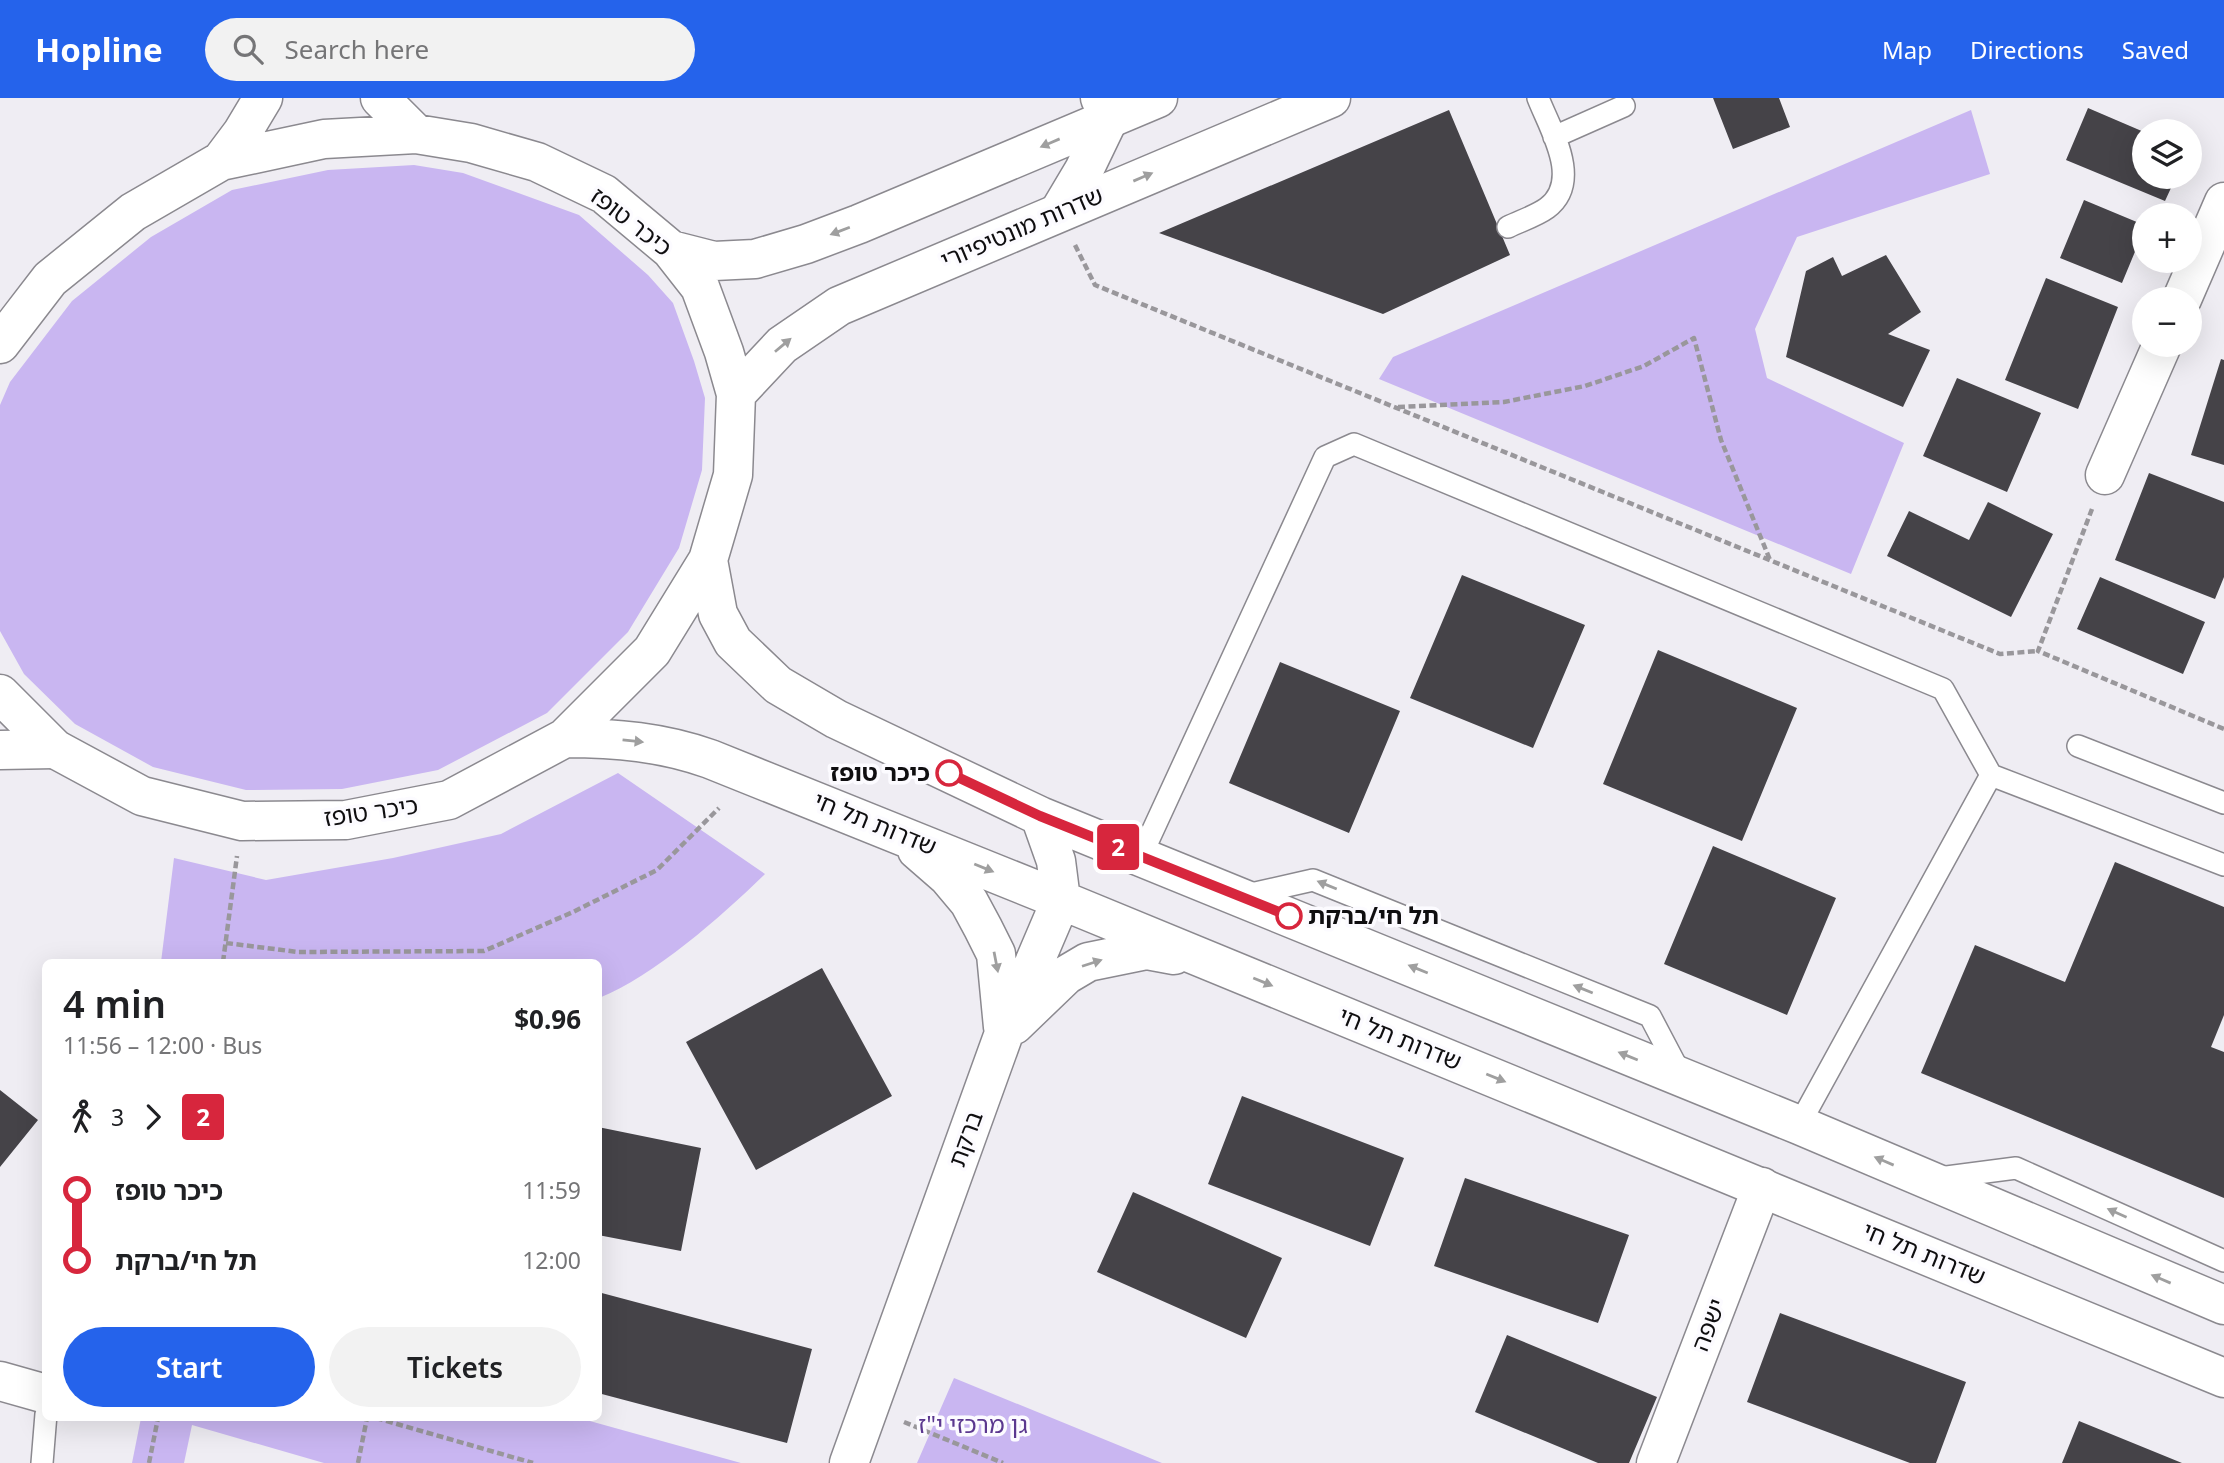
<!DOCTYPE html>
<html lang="en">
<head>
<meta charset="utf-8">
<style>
	body { margin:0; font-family:"Noto Sans","Noto Sans Hebrew",sans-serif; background:#f2f2f2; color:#202124; height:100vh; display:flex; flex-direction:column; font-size:26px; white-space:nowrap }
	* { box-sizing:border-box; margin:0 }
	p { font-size:23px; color:#757577 }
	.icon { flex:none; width:38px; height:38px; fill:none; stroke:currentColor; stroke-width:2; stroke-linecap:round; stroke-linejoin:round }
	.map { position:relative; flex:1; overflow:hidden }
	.side { position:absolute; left:42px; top:861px; width:560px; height:462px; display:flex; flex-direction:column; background:#fff; border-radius:10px; box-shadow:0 7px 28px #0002 }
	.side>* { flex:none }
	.badge { padding:0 14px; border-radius:5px; font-size:24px; line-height:46px }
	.controls { position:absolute; left:2132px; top:21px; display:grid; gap:14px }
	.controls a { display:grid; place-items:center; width:70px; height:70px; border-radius:50%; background:#fff; box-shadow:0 7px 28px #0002; font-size:35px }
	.map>.badge { position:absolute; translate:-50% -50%; box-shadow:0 0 0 4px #fff }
	.legs { display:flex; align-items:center; gap:10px; height:77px; padding:0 21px; font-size:23px }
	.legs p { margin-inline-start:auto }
	.overview { display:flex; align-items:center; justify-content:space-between; height:119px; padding:0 21px }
	h1 { font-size:38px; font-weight:600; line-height:52px }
	.primary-button { display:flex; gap:14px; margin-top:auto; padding:14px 21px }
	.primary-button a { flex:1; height:80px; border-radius:42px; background:#2563eb; color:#fff; font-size:28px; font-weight:600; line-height:80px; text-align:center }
	.primary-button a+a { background:#f2f2f2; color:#202124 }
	ul { padding:0 21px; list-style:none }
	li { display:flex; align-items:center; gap:24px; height:70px; font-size:26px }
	li i { display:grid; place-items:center; width:10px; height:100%; margin:0 9px; background:currentColor }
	li i::after { content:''; width:18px; height:18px; margin:-9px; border:5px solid; border-radius:50%; background:#fff }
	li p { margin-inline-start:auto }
	li:first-child i { background:linear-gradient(#0000 50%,currentColor 0) }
	li:last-child i { background:linear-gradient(currentColor 50%,#0000 0) }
	header { display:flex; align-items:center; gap:42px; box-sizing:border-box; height:98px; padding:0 35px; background:#2563eb; color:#fff }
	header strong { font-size:33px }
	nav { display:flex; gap:38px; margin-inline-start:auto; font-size:24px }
	.search { width:490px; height:63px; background:#f2f2f2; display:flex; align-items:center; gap:18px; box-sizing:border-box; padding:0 24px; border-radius:38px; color:#757577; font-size:26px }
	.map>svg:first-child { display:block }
	.green { fill:#c9b6f1 }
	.building { fill:#454348 }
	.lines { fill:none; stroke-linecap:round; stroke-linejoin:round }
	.lane-casing { stroke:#8b898f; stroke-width:24 }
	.street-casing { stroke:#8b898f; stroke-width:41 }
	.secondary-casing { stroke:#8b898f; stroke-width:41 }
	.path { stroke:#99979b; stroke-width:4.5; stroke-dasharray:7 3.5; stroke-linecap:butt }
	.lane { stroke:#fff; stroke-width:21 }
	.street { stroke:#fff; stroke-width:38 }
	.secondary { stroke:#fff; stroke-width:38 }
	.oneway { fill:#9f9f9f }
	.line-1-casing { stroke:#fff; stroke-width:16 }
	.line-1 { stroke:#d7263d; stroke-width:10 }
	.stop-1-dot { fill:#fff; stroke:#d7263d; stroke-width:3.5 }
	.labels { text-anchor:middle; stroke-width:7; stroke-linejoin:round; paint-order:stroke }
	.street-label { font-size:24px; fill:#0f0e10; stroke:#fcfbff }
	.stop-label { font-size:24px; font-weight:bold; fill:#0f0e10; stroke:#fcfbff; text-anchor:end }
	.park-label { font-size:24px; fill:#5b388f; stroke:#fcfbff }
</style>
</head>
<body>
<header>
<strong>Hopline</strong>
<div class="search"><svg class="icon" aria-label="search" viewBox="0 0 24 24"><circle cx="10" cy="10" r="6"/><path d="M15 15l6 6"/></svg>Search here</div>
<nav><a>Map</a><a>Directions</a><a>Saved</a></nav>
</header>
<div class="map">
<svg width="2224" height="1365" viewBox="0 0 2224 1365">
	<rect width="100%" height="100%" fill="#efedf3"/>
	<path class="green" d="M1971,12L1990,76L1797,139L1755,231L1767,280L1904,345L1851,476L1379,281L1393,259Z
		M414,67L463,75L579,117L648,177L673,205L694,263L705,300L702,372L679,450L628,534L547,615L438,672L342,691L246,692L153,669L75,626L24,576L0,533V307L10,284L72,203L151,139L232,92L328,72Z
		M618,675L765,776C722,818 654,878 599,900L598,864H161L174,760L266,782L393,760L501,736Z
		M954,1280L1162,1365H917Z
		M139,1320H579L741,1365H324L192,1327L184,1365H132L141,1320Z"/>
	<path class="building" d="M1713,0H1779L1790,29L1733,51Z
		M2088,10L2144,34V79H2176L2165,103L2066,62Z
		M1449,12L1510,157L1383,216L1159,135Z
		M2084,102L2144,127V132L2122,185L2060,160Z
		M1886,157L1921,214L1888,236L1930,252L1903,309L1786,259L1806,173L1833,159L1842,178Z
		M2046,180L2118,209L2078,311L2005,282Z
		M2221,261L2224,262V367L2191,357Z
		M1957,280L2041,315L2007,394L1923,358Z
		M2149,375L2224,404V479L2215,501L2115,462Z
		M1988,404L2053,436L2011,519L1887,458L1909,413L1969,442Z
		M1462,477L1585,527L1533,650L1410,600Z
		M2100,479L2205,524L2183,576L2077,531Z
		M1658,552L1797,610L1742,743L1603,686Z
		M1280,564L1400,613L1349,735L1229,685Z
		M1713,748L1836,800L1787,917L1664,866Z
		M2115,764L2224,809V917L2211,949L2224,954V1100L1921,975L1975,847L2065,884Z
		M822,870L892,998L756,1072L686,944Z
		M0,992L38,1022L0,1069Z
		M1242,998L1404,1060L1370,1148L1208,1086Z
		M598,1029L701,1050L681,1153L598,1137Z
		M1465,1080L1629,1137L1598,1225L1434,1168Z
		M1133,1094L1282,1160L1246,1240L1097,1174Z
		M598,1194L812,1251L787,1345L598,1295Z
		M1780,1215L1966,1284L1936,1365H1910L1747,1304Z
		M1507,1237L1657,1299L1629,1365H1598L1475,1314Z
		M2079,1323L2182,1365H2062Z"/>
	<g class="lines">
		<g class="lane-casing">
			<path id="lane" d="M1554,39L1624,8
				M1508,129C1520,123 1536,118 1547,110C1583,83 1550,31 1538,0
				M2078,648L2224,705
				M1991,677L2224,767
				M1141,758L1325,359L1354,346L1943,591L1991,677L1799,1027
				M1242,798L1313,782L1650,918L1681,977
				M1939,1080L2016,1070L2224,1163
				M42,1365L46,1316"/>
		</g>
		<g class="street-casing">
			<path id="street" d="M1059,114L1084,72L1109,20L1100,0
				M2182,201L2224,104
				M2105,377L2162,247
				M0,652L55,651
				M0,1283L46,1296
				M1656,1365L1762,1089"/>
		</g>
		<g class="secondary-casing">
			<path id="secondary" d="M380,0L416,36
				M221,63L242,35L263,0
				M671,152L714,163L755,161L806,146L859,126L1158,0
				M0,246L50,181L133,114L221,63L324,41L416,36L471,45L537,64L604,96L671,152L700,189L724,254L736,296L733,377L708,462L652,553L565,640L449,702L346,722L242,723L142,698L55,651L0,596
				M736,296L782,247L839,208L1331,0
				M708,462L718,516L733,544L778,587L836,621L1040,718L1799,1027L2224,1207
				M565,640C616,640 662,644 710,661L1061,802L2224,1280
				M917,752L948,779L969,804L983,830L996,856L1003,929
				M1014,927L1066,877L1088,864L1147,852L1174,857
				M849,1365L1003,938L1061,802L1056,763L1040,718"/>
		</g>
		<path class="path" d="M1075,147L1095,187L2000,556L2038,553
			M1398,309L1504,304L1585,288L1644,268L1694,240L1721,342L1770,462
			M2092,411L2038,553L2224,631
			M226,845L298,854L484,853L573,814L657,772L719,710
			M223,864L237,758
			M376,1320L533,1365
			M904,1324L1003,1365
			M149,1365L158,1320
			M358,1365L367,1320"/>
		<use href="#lane" class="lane"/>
		<use href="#street" class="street"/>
		<use href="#secondary" class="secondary"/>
	</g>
	<defs><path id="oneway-solid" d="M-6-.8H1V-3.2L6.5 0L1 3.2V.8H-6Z" transform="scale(1.75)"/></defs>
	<g class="oneway">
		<use href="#oneway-solid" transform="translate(1050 45) rotate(157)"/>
		<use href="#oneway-solid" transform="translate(1143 79) rotate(-23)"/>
		<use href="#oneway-solid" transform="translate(840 133) rotate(159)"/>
		<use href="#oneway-solid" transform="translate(783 247) rotate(-40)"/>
		<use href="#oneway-solid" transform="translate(633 643) rotate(6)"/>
		<use href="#oneway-solid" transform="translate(984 770) rotate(22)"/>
		<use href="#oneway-solid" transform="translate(1327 787) rotate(-158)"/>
		<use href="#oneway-solid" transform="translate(996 864) rotate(79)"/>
		<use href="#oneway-solid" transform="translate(1092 865) rotate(-18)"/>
		<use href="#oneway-solid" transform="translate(1418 871) rotate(-158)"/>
		<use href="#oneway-solid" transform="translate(1263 884) rotate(22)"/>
		<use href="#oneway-solid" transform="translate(1583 891) rotate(-158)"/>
		<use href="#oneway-solid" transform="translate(1628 958) rotate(-158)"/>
		<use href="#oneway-solid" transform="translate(1496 980) rotate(22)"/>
		<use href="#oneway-solid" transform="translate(1884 1063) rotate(-157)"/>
		<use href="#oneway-solid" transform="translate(2117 1115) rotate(-156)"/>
		<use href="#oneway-solid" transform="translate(2161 1181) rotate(-157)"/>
	</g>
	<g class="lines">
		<g class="line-1-casing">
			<path id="line-1" d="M949,675L1040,718L1289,818"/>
		</g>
		<use href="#line-1" class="line-1"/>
	</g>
	<g class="stop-1-dot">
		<circle cx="949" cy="675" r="12"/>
		<circle cx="1289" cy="818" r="12"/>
	</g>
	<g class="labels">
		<g class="street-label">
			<text transform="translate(631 124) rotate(38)" y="8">כיכר טופז</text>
			<text transform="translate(1022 130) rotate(-23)" y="8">שדרות מונטיפיורי</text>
			<text transform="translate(371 714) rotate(-8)" y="8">כיכר טופז</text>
			<text transform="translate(875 726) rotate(22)" y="8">שדרות תל חי</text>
			<text transform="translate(1400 941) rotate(22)" y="8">שדרות תל חי</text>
			<text transform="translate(966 1041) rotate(-70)" y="8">ברקת</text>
			<text transform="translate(1924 1156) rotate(22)" y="8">שדרות תל חי</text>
			<text transform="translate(1709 1227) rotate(-69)" y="8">ישפה</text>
		</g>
		<g class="stop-label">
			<text x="930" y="683">כיכר טופז</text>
			<text x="1308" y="826" text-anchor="start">תל חי/ברקת</text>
		</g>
		<g class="park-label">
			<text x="973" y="1335">גן מרכזי י"ז</text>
		</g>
	</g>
</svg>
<div class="controls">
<a><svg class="icon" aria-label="layers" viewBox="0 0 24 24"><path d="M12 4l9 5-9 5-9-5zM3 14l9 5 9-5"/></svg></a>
<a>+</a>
<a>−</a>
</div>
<b class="badge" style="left:1118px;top:749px;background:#d7263d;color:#fff">2</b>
<section class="side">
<div class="overview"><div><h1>4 min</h1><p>11:56 – 12:00 · Bus</p></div><b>$0.96</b></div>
<div class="legs"><svg class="icon" aria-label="walk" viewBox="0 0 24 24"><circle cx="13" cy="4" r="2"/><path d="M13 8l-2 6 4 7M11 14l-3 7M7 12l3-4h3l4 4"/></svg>3<svg class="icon" aria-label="forward" viewBox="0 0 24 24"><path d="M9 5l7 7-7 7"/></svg><b class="badge" style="background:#d7263d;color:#fff">2</b></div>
<ul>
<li><i style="color:#d7263d"></i><b>כיכר טופז</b><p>11:59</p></li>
<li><i style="color:#d7263d"></i><b>תל חי/ברקת</b><p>12:00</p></li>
</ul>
<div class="primary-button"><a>Start</a><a>Tickets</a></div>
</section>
</div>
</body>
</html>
